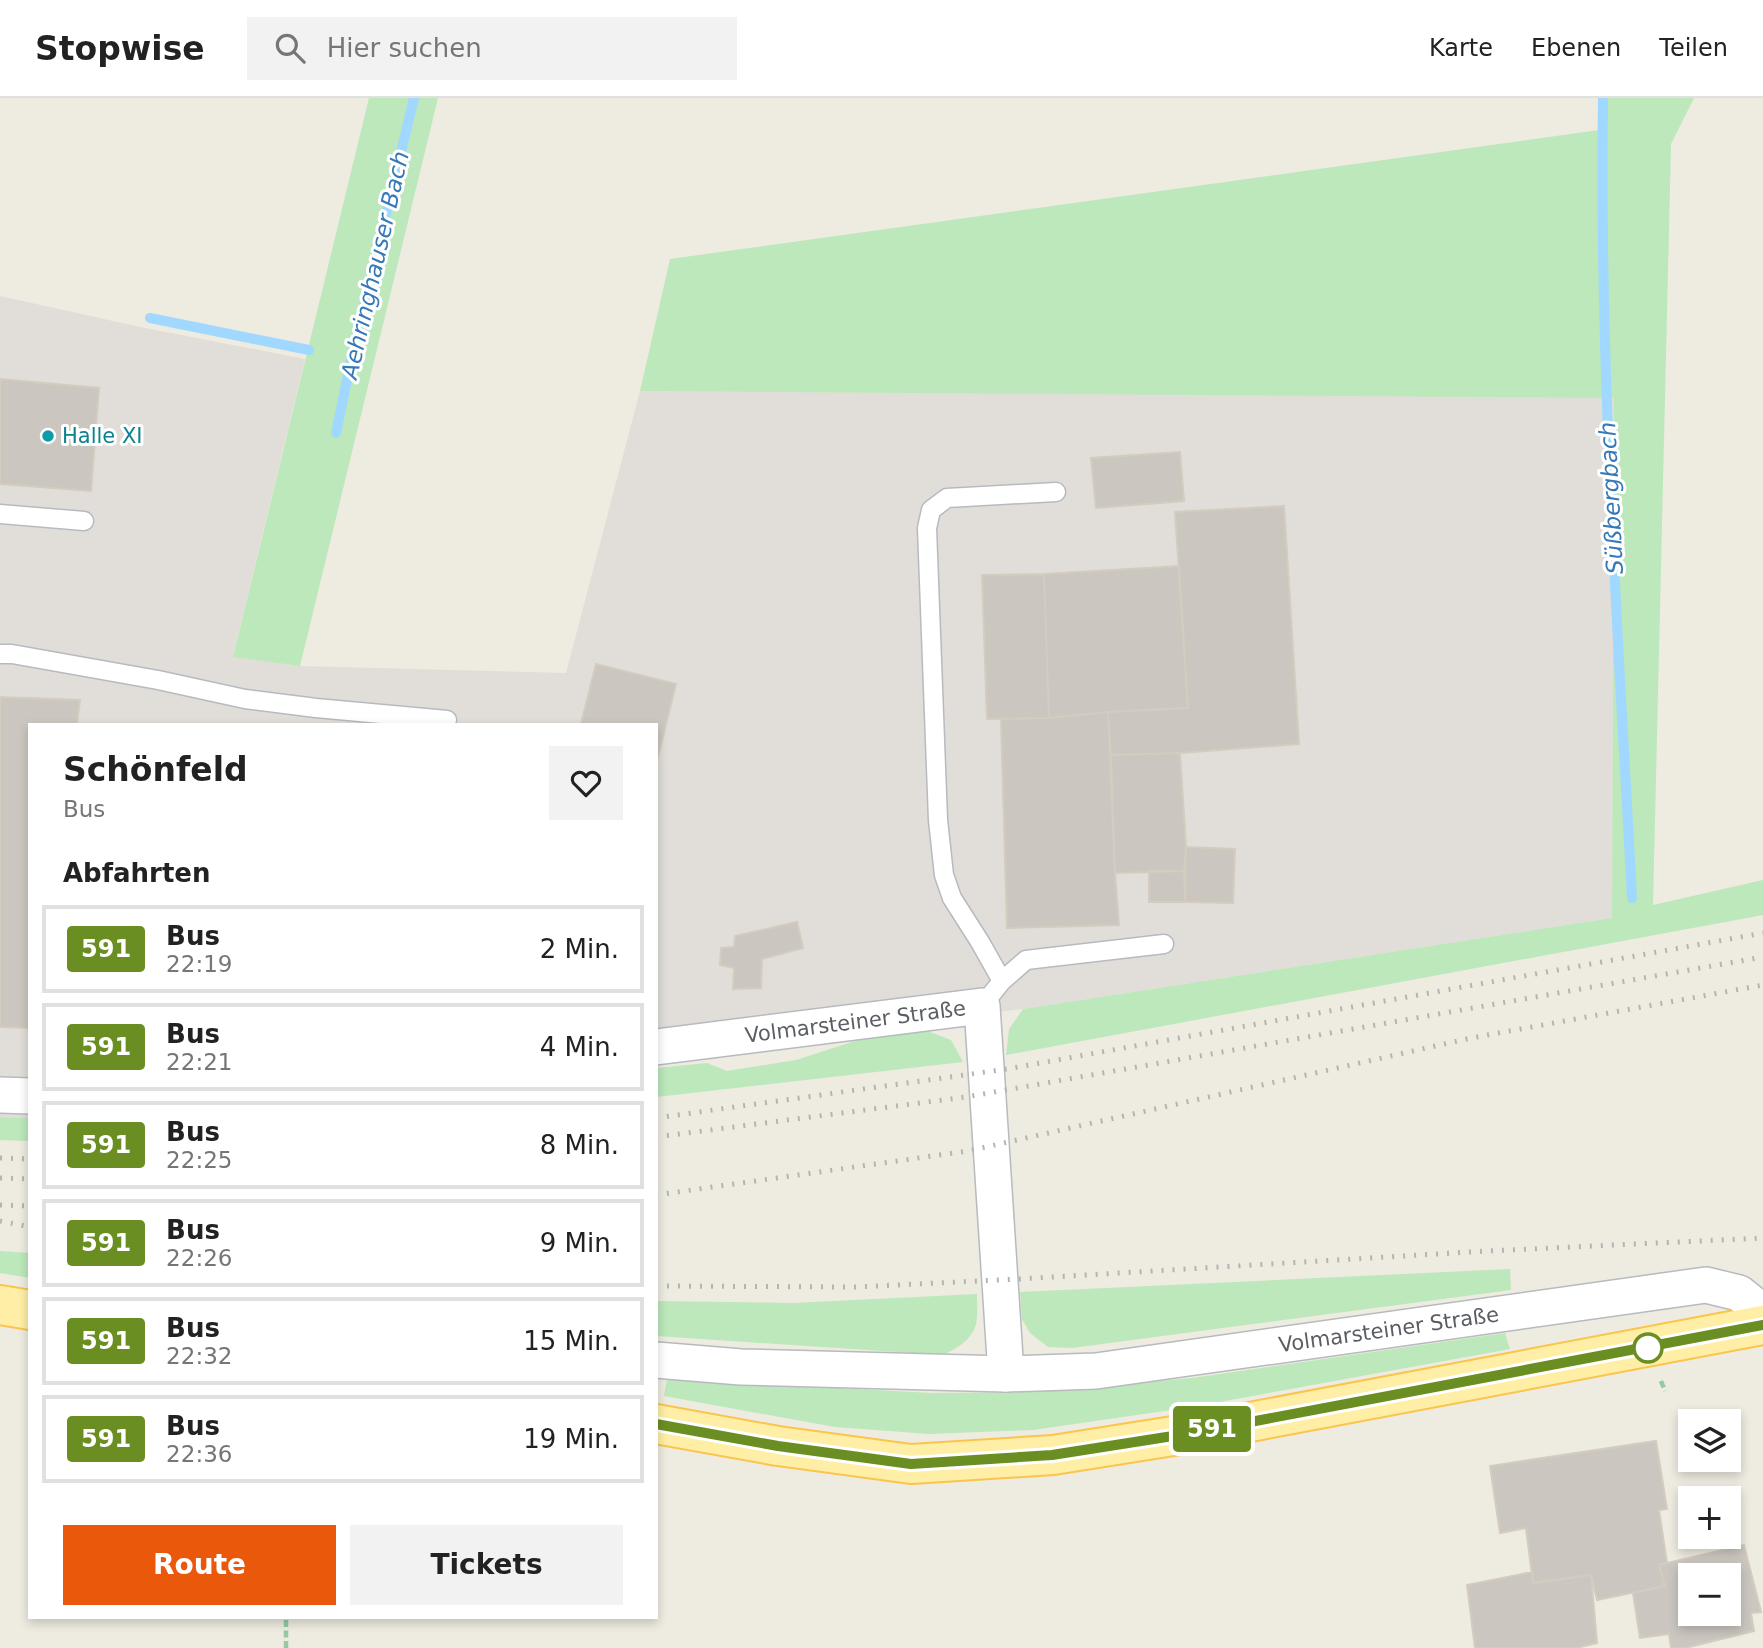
<!DOCTYPE html>
<html lang="de">
<head>
<meta charset="utf-8">
<style>
	body { margin:0; font-family:"DejaVu Sans",sans-serif; background:#f2f2f2; color:#222; height:100vh; display:flex; flex-direction:column; font-size:26px; white-space:nowrap }
	* { box-sizing:border-box; margin:0 }
	p { font-size:23px; color:#767676 }
	.icon { flex:none; width:38px; height:38px; fill:none; stroke:currentColor; stroke-width:2; stroke-linecap:round; stroke-linejoin:round }
	.map { position:relative; flex:1; overflow:hidden }
	.drawer { position:absolute; left:28px; top:625px; width:630px; height:896px; display:flex; flex-direction:column; background:#fff; border-radius:0px; box-shadow:0 4px 10px #0003 }
	.drawer>* { flex:none }
	.badge { padding:0 14px; border-radius:5px; font-size:24px; line-height:46px }
	.controls { position:absolute; left:1678px; top:1311px; display:grid; gap:14px }
	.controls a { display:grid; place-items:center; width:63px; height:63px; border-radius:0px; background:#fff; box-shadow:0 4px 10px #0003; font-size:35px }
	.map>.badge { position:absolute; translate:-50% -50%; box-shadow:0 0 0 4px #fff }
	h2 { padding:0 35px; font-size:26px; line-height:63px }
	.round { display:grid; place-items:center; flex:none; width:74px; height:74px; border-radius:0px; background:#f2f2f2 }
	.summary { display:flex; align-items:center; justify-content:space-between; height:119px; padding:0 35px }
	h1 { font-size:33px; font-weight:700; line-height:52px }
	.button { display:flex; gap:14px; margin-top:auto; padding:14px 35px }
	.button a { flex:1; height:80px; border-radius:0px; background:#ea580c; color:#fff; font-size:28px; font-weight:700; line-height:80px; text-align:center }
	.button a+a { background:#f2f2f2; color:#222 }
	ul { padding:0; list-style:none }
	li { display:flex; align-items:center; gap:21px; height:88px; margin:0 14px 10px; padding:0 21px; border:4px solid #e0e0e0; border-radius:0px }
	li div { flex:1 }
	li b { display:block; font-size:26px }
	li em { font-style:normal }
	li .badge { min-width:77px; font-weight:700; text-align:center }
	header { display:flex; align-items:center; gap:42px; box-sizing:border-box; height:98px; padding:0 35px; background:#fff; border-bottom:2px solid #e0e0e0 }
	header strong { font-size:33px }
	nav { display:flex; gap:38px; margin-inline-start:auto; font-size:24px }
	.search { width:490px; height:63px; background:#f2f2f2; display:flex; align-items:center; gap:18px; box-sizing:border-box; padding:0 24px; border-radius:0px; color:#767676; font-size:26px }
	.map>svg:first-child { display:block }
	.industrial { fill:#e1ded9 }
	.green { fill:#bce8bb }
	.lines { fill:none; stroke-linecap:round; stroke-linejoin:round }
	.stream { stroke:#a0d8ff; stroke-width:10 }
	.building { fill:#cbc7c0; stroke:#d3ccbf; stroke-width:2; fill-rule:evenodd }
	.service-casing { stroke:#b7babf; stroke-width:21 }
	.minor-casing { stroke:#b7babf; stroke-width:38 }
	.primary-casing { stroke:#fbc54d; stroke-width:42 }
	.path { stroke:#94c9a2; stroke-width:4.5; stroke-dasharray:7 3.5; stroke-linecap:butt }
	.service { stroke:#fff; stroke-width:18 }
	.minor { stroke:#fff; stroke-width:35 }
	.primary { stroke:#ffeea5; stroke-width:38 }
	.rail { stroke:#b3b4b4; stroke-width:5; stroke-dasharray:2 9; stroke-linecap:butt }
	.line-casing { stroke:#fff; stroke-width:16 }
	.line { stroke:#6b8e23; stroke-width:10 }
	.culture-dot { fill:#0f9aa8; stroke:#fff; stroke-width:2.5 }
	.stop-dot { fill:#fff; stroke:#6b8e23; stroke-width:3.5 }
	.labels { text-anchor:middle; stroke-width:6; stroke-linejoin:round; paint-order:stroke }
	.culture-label { font-size:21px; fill:#0d838f; stroke:#fff; text-anchor:start }
	.street-label { font-size:21px; fill:#5a5e63; stroke:#fff }
	.water-label { font-size:23px; font-style:italic; fill:#3679b8; stroke:#fff }
</style>
</head>
<body>
<header>
<strong>Stopwise</strong>
<div class="search"><svg class="icon" aria-label="search" viewBox="0 0 24 24"><circle cx="10" cy="10" r="6"/><path d="M15 15l6 6"/></svg>Hier suchen</div>
<nav><a>Karte</a><a>Ebenen</a><a>Teilen</a></nav>
</header>
<div class="map">
<svg width="1763" height="1550" viewBox="0 0 1763 1550">
	<rect width="100%" height="100%" fill="#eeebe1"/>
	<path class="industrial" d="M0,198L140,229L305,261L233,558L300,568L566,575L640,293L1614,299L1612,820L1023,911L656,954V626H30V1020L0,1019Z"/>
	<path class="green" d="M369,0H438L300,568L233,559Z
		M1601,0H1694L1671,46L1653,807L1763,782V817L1006,957L1009,931L1023,911L1612,820L1614,300L640,293L670,161L1599,32Z
		M925,932L951,942L963,964L656,999V970L707,965L727,973L796,962L883,934Z
		M0,1019L30,1020V1043L0,1042Z
		M0,1153L30,1155V1180L0,1175Z
		M1510,1171L1511,1192L1072,1250L1048,1249L1030,1235L1022,1221L1020,1194Z
		M977,1196C977,1205 978,1217 976,1226C972,1242 957,1250 943,1257L656,1238V1203L794,1205Z
		M1505,1235L1510,1251L1192,1309L1033,1332L929,1336L835,1329L664,1298L667,1281L932,1295L1036,1294L1192,1280Z"/>
	<g class="lines">
		<path class="stream" d="M1603,0C1599,267 1618,533 1632,800
			M150,220L309,252
			M336,335L352,257L414,0"/>
	</g>
	<path class="building" d="M0,281L99,290L91,393L0,386Z
		M1180,354L1184,403L1096,410L1091,360Z
		M1284,408L1299,646L1180,655L1111,657L1108,614L1188,610L1175,414Z
		M1179,468L1188,610L1108,614L1049,620L1044,476Z
		M1044,476L1049,620L987,621L982,477Z
		M596,566L676,586L656,667V626H581Z
		M0,599L80,602L77,626H30V930L0,929Z
		M1108,614L1115,775L1119,827L1007,830L1001,621L1049,620Z
		M1180,655L1186,749L1184,773L1115,775L1111,657Z
		M1186,749L1235,751L1233,805L1185,804Z
		M1149,773H1184L1185,804H1149Z
		M797,824L803,850L762,861L761,890L733,891L734,870L720,867L721,850L734,849L735,838Z
		M1656,1343L1667,1411L1659,1412L1667,1465L1659,1467L1665,1488L1597,1502L1591,1477L1533,1485L1526,1430L1500,1435L1490,1368Z
		M1744,1447L1761,1514L1751,1515L1754,1533L1685,1550H1671L1669,1536L1640,1540L1633,1495L1665,1488L1659,1467ZM1690,1477H1729V1516H1690Z
		M1532,1474L1533,1485L1591,1477L1597,1545L1576,1550H1475L1467,1487Z"/>
	<g class="lines">
		<g class="service-casing">
			<path id="service" d="M0,416L84,423
				M0,556H12L158,582L245,601L316,610L447,622
				M1002,883L980,844L952,800L944,777L938,722L927,430L931,412L947,400L1056,394
				M982,908L1002,883L1026,862L1164,846"/>
		</g>
		<g class="minor-casing">
			<g id="minor">
				<path id="s1" d="M656,949L982,908L1006,1276L1096,1273L1706,1187L1739,1195L1763,1214"/>
				<path d="M0,997L30,998"/>
				<path d="M656,1262L741,1269L1006,1276"/>
			</g>
		</g>
		<g class="primary-casing">
			<path id="primary" d="M0,1207L30,1212
				M656,1326L778,1348L911,1366L1053,1357L1192,1335L1763,1227"/>
		</g>
		<path class="path" d="M1661,1283L1665,1293
			M286,1550V1519"/>
		<use href="#service" class="service"/>
		<use href="#minor" class="minor"/>
		<use href="#primary" class="primary"/>
		<path class="rail" d="M656,1020L1007,971L1763,835
			M656,1039L966,999L1763,859
			M0,1060L30,1061
			M0,1080L30,1081
			M656,1097L968,1053L1471,940L1763,887
			M0,1107L30,1108
			M0,1123L30,1129
			M656,1188L855,1189L1019,1181L1487,1153L1763,1140"/>
	</g>
	<g class="lines">
		<g class="line-casing">
			<path id="line" d="M656,1326L778,1348L911,1366L1052,1357L1192,1335L1763,1227"/>
		</g>
		<use href="#line" class="line"/>
	</g>
	<circle class="culture-dot" cx="48" cy="338" r="7"/>
	<circle class="stop-dot" cx="1648" cy="1250" r="14"/>
	<g class="labels">
		<g class="culture-label">
			<text x="62" y="345">Halle XI</text>
		</g>
		<g class="street-label">
			<text dy="7" stroke="none"><textPath href="#s1" startOffset="201">Volmarsteiner Straße</textPath></text>
			<text dy="7" stroke="none"><textPath href="#s1" startOffset="1083">Volmarsteiner Straße</textPath></text>
		</g>
		<g class="water-label">
			<text transform="translate(375 167) rotate(-77)" y="8">Aehringhauser Bach</text>
			<text transform="translate(1611 400) rotate(-93)" y="8">Süßbergbach</text>
		</g>
	</g>
</svg>
<div class="controls">
<a><svg class="icon" aria-label="layers" viewBox="0 0 24 24"><path d="M12 4l9 5-9 5-9-5zM3 14l9 5 9-5"/></svg></a>
<a>+</a>
<a>−</a>
</div>
<b class="badge" style="left:1212px;top:1331px;background:#6b8e23;color:#fff">591</b>
<section class="drawer">
<div class="summary"><div><h1>Schönfeld</h1><p>Bus</p></div><a class="round"><svg class="icon" aria-label="heart" viewBox="0 0 24 24"><path d="M12 20l-8-8c-3-5 5-10 8-4 3-6 11-1 8 4z"/></svg></a></div>
<h2>Abfahrten</h2>
<ul>
<li><span class="badge" style="background:#6b8e23;color:#fff">591</span><div><b>Bus</b><p>22:19</p></div><em>2 Min.</em></li>
<li><span class="badge" style="background:#6b8e23;color:#fff">591</span><div><b>Bus</b><p>22:21</p></div><em>4 Min.</em></li>
<li><span class="badge" style="background:#6b8e23;color:#fff">591</span><div><b>Bus</b><p>22:25</p></div><em>8 Min.</em></li>
<li><span class="badge" style="background:#6b8e23;color:#fff">591</span><div><b>Bus</b><p>22:26</p></div><em>9 Min.</em></li>
<li><span class="badge" style="background:#6b8e23;color:#fff">591</span><div><b>Bus</b><p>22:32</p></div><em>15 Min.</em></li>
<li><span class="badge" style="background:#6b8e23;color:#fff">591</span><div><b>Bus</b><p>22:36</p></div><em>19 Min.</em></li>
</ul>
<div class="button"><a>Route</a><a>Tickets</a></div>
</section>
</div>
</body>
</html>
